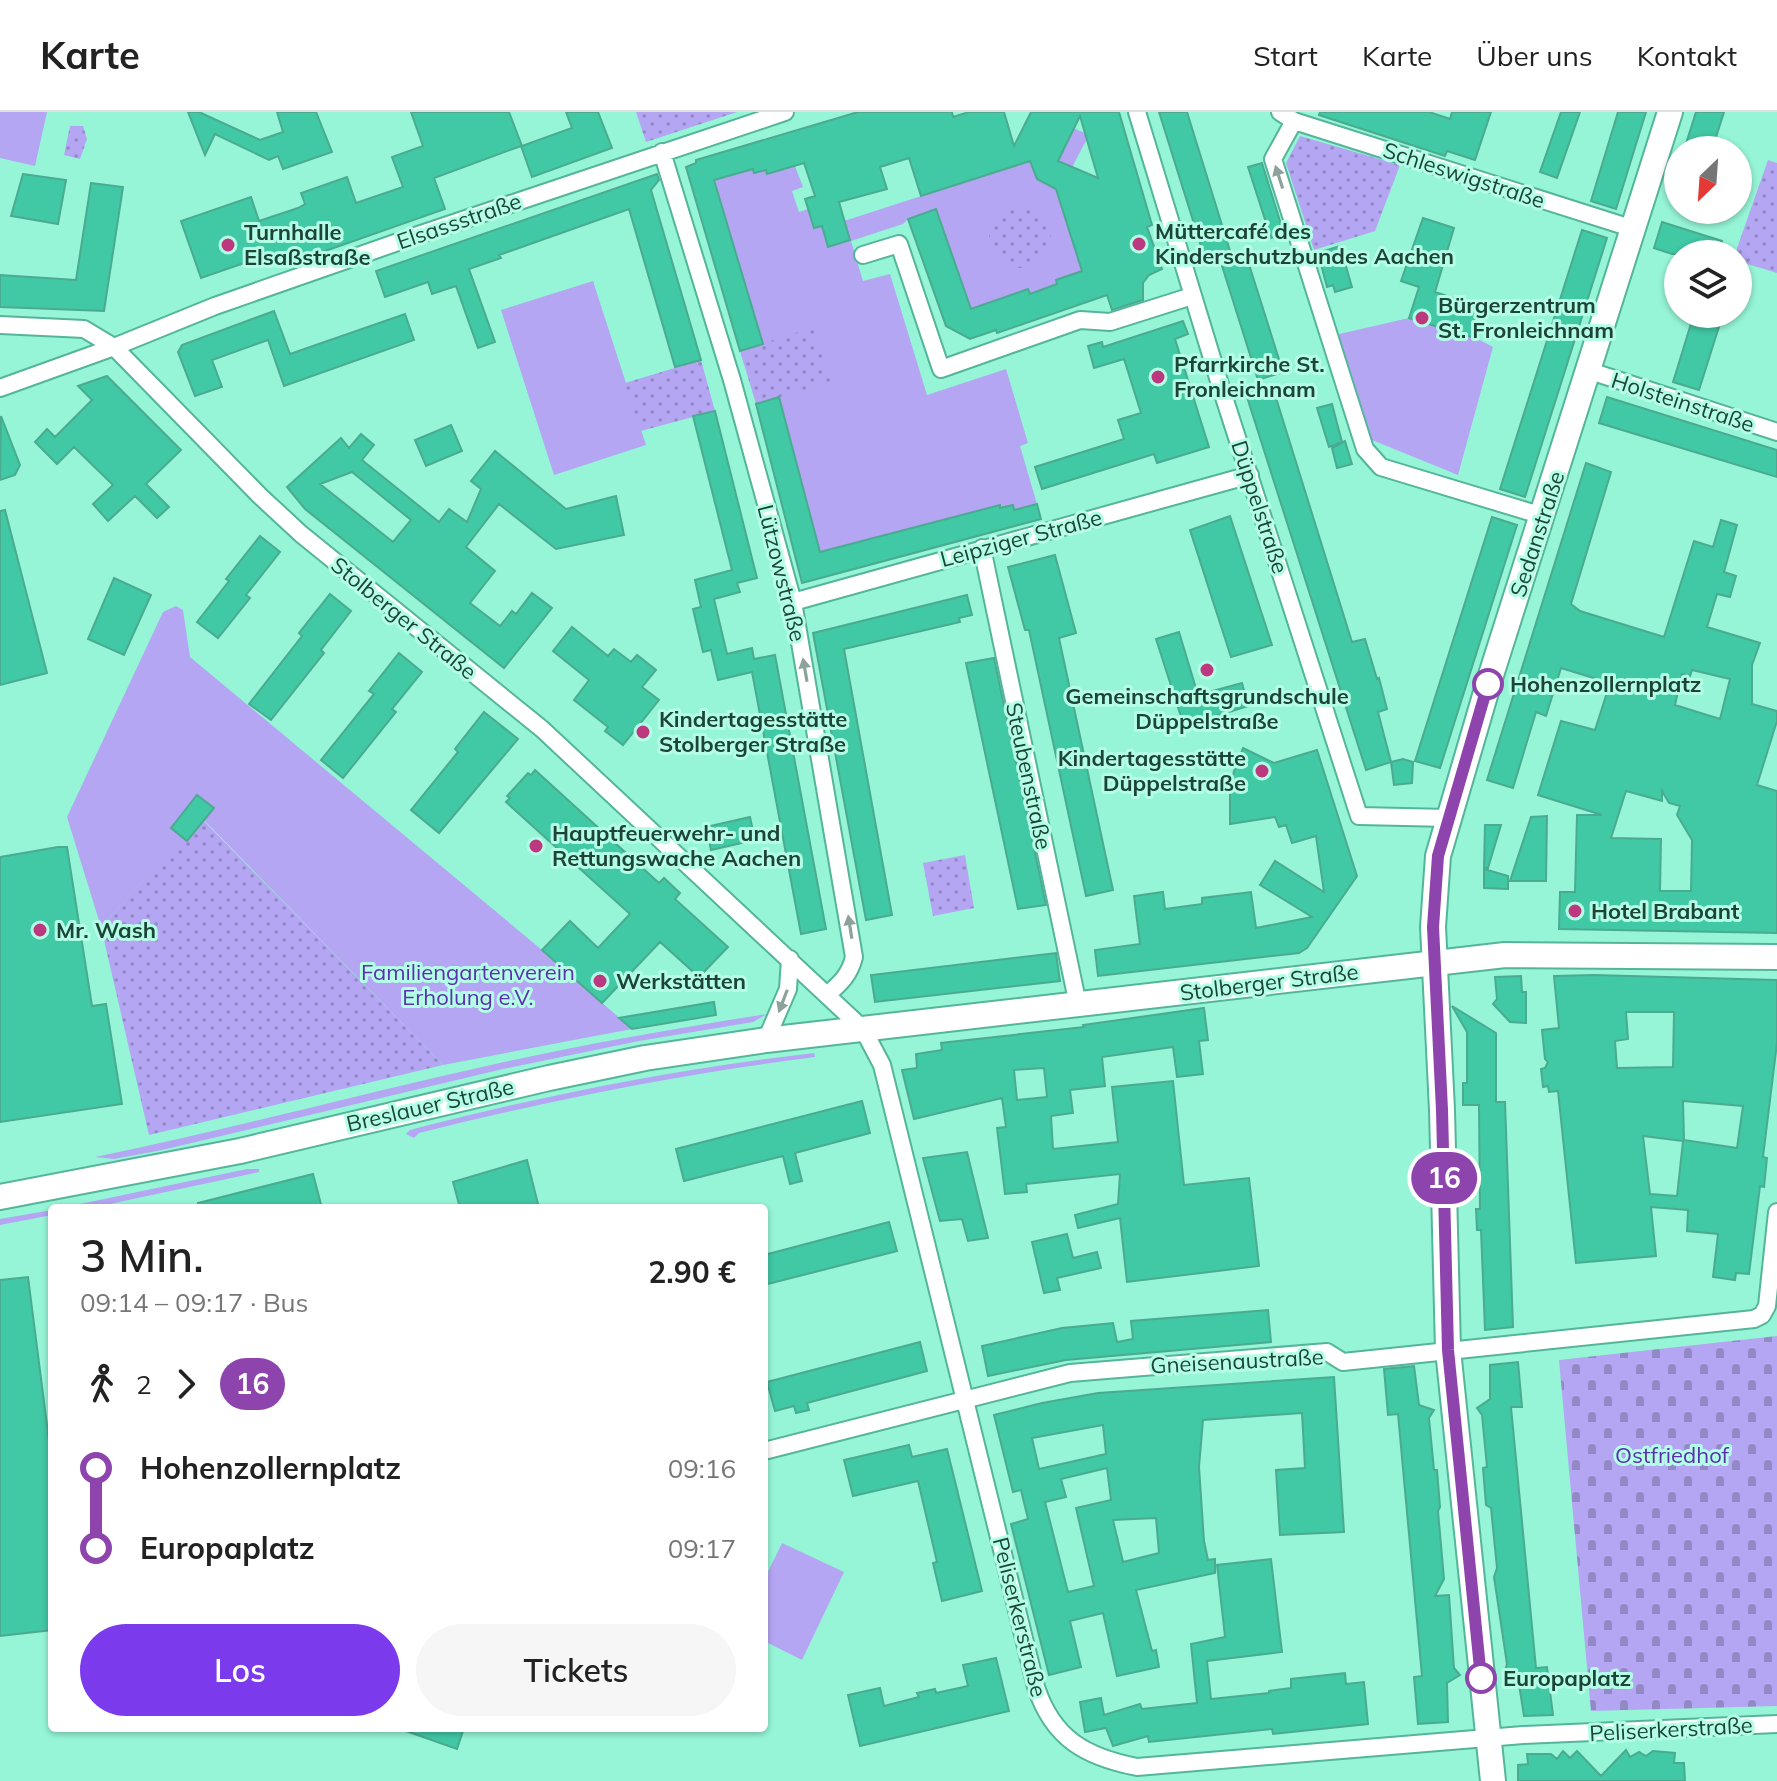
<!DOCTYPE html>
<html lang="de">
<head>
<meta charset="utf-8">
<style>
	body { margin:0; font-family:Mulish,sans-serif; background:#f6f6f6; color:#222; height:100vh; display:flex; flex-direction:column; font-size:30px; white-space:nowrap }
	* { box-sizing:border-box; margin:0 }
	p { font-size:26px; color:#767676 }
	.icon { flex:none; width:44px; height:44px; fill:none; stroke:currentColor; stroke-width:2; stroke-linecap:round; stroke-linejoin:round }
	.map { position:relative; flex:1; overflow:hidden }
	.panel { position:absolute; left:48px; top:1092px; width:720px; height:528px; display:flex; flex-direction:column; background:#fff; border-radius:8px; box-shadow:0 2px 6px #0004 }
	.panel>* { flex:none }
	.badge { padding:0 16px; border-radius:26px; font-size:28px; line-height:52px }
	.needle { width:52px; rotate:205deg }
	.fabs { position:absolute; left:1664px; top:24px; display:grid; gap:16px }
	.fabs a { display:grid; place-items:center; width:88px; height:88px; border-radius:50%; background:#fff; box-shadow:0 2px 6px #0004; font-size:40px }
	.map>.badge { position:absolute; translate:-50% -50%; box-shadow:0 0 0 4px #fff }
	.legs { display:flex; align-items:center; gap:12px; height:88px; padding:0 32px; font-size:26px }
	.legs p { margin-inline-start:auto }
	.summary { display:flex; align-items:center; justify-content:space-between; height:136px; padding:0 32px }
	h1 { font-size:44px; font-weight:600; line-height:60px }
	.primary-button { display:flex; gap:16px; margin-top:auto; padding:16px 32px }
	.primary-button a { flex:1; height:92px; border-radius:48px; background:#7c3aed; color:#fff; font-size:32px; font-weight:600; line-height:92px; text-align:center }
	.primary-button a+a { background:#f6f6f6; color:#222 }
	ul { padding:0 32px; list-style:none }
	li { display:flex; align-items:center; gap:28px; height:80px; font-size:30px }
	li i { display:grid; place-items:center; width:12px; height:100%; margin:0 10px; background:currentColor }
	li i::after { content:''; width:20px; height:20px; margin:-10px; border:6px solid; border-radius:50%; background:#fff }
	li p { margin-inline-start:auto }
	li:first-child i { background:linear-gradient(#0000 50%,currentColor 0) }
	li:last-child i { background:linear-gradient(currentColor 50%,#0000 0) }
	header { display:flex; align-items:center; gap:48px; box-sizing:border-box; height:112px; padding:0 40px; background:#fff; border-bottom:2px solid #e0e0e0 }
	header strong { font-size:38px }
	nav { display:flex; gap:44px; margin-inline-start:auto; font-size:28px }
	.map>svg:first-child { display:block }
	.green { fill:#b4a6f3 }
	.cemetery { fill:url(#cemetery-stones) }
	.park { fill:url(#park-dots) }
	.building { fill:#41c8a5; stroke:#4aab90; stroke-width:2; fill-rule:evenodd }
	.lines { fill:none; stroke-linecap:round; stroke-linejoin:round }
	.street-casing { stroke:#55b59a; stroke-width:20 }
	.secondary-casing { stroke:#55b59a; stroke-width:28 }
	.street { stroke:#fff; stroke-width:16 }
	.secondary { stroke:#fff; stroke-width:24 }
	.oneway { fill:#8ea29c }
	.line-1-casing { stroke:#fff; stroke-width:18 }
	.line-1 { stroke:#8e44ad; stroke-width:12 }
	.poi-dot { fill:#bd397f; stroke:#b4fee6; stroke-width:3 }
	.stop-1-dot { fill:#fff; stroke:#8e44ad; stroke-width:4 }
	.labels { text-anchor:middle; stroke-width:6; stroke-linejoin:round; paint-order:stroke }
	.street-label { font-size:22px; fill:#1c4439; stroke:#b4fee6 }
	.poi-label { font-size:22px; font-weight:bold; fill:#1c4439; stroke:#b4fee6; text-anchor:start }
	.stop-label { font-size:22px; font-weight:bold; fill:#1c4439; stroke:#b4fee6; text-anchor:start }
	.park-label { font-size:22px; fill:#5a30b0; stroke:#b4fee6 }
</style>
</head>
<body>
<header>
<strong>Karte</strong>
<nav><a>Start</a><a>Karte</a><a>Über uns</a><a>Kontakt</a></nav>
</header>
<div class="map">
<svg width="1777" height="1669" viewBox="0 0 1777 1669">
	<defs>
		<pattern id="cemetery-stones" width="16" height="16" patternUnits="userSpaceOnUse" patternTransform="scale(2)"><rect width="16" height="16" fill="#b4a6f3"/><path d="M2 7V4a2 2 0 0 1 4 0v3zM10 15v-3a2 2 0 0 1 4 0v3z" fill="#9289c6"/></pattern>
		<pattern id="park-dots" width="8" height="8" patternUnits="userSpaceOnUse" patternTransform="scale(2)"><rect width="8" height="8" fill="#b4a6f3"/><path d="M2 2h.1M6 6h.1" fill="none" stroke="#9289c6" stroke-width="1.8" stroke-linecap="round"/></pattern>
	</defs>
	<rect width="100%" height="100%" fill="#96f5d7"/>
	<path class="green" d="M0,0H47L35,54L0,46Z
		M1069,14L1089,23L1058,82L1126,150L1056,168L1057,172L1031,186L1028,178L980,202L961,193L965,179L936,98L908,107L903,112L851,129L863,169L890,162L927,283L1006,257L1028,331L1020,334L1037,392L1014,398L1012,393L1000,396L999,393L992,395V397L820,443L779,285L830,271L763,232L714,68L753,57L754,61L793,49L803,75L792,79L799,100L808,97L814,116L822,114L829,135L850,128L844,109L1030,49L1037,67L1043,70L1057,52L1072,20Z
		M593,169L646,333L554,363L501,198Z
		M1409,206L1478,227L1493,235L1458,363L1372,328L1335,223Z
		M176,494L183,498L190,545L542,838L632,917L443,953L201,705L101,815L67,705L163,500Z
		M767,902L753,910L639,929L503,957L162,1038L114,1047L95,1045C232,1017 367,980 504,950C591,931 678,916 767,902Z
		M814,941L815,945C681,962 550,988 419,1021L414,1026L406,1022L410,1018L429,1013C556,981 684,956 814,941Z
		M247,1057H259V1060L91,1096H61Z
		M52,1098V1103L0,1113V1107Z
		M782,1431L844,1460L802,1548L764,1529V1468Z"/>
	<path class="cemetery" d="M1777,1224V1594L1591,1599L1559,1248Z"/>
	<path class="park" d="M636,0H737L646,30Z
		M70,14H83L87,27L80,47L64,43Z
		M1300,24L1400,53L1375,119L1314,138L1286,51Z
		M1768,48L1777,51V161L1738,149V142H1735Z
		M989 125a31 31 0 1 1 62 0a31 31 0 1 1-62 0Z
		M814,215L831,271L756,292L740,239Z
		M701,248L715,299L641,319L625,271Z
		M200,705L443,953L149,1023L101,815Z
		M965,743L974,796L933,804L923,751Z"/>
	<path class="building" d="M188,0H199L260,28L283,20L277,0H316L332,40L283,57L278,44L269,48L215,22L205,43Z
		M411,0H509L522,34L572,16L566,0H598L612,36L532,65L521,34L434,66L445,97L291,151L289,144L273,150L270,142L201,166L181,109L251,85L259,109L298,96L305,92L301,81L347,65L356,91L403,75L392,45L423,34Z
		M858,0H952L953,5L969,0H1004L1014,34L1031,0H1119L1152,113L1147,115L1162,157L1149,163L1143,171V188L1112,198L1107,183L997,221L996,218L970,227L946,214L908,107L936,97L971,197L1028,177L1030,182L1057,172L1056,168L1082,159L1056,77L1037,67L1030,49L921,84L909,46L880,55L887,77L839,90L850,128L828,135L822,114L814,116L805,87L815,84L804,51L767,62L766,58L754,61L753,57L714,68L763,232L740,239L686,55L696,51V48ZM1080,4L1098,66L1058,49Z
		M1159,0H1187L1231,142L1206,150Z
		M1320,0H1429L1450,7L1452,0H1491L1475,48L1447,39L1445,44L1319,3Z
		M1561,0H1580L1557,66L1540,60Z
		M1618,0H1646L1616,97L1591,89Z
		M1696,0H1724L1712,38H1684Z
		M1262,51L1284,122L1271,126L1248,55Z
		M23,62L66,68L58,112L11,104Z
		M657,62L659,68L651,78L701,248L675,255L629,97L499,143L501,146L469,157L495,230L478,236L456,174L432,182L428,170L385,185L376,159Z
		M91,71L123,75L104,199L0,195V163L76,168Z
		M1423,106L1454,116L1435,180L1486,197L1478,227L1409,206L1419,175L1401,169Z
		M1662,110L1722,129L1718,142H1672L1654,136Z
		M1582,118L1607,126L1525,385L1500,377Z
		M1340,134L1352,175L1335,180L1333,173L1327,175L1318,141Z
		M1247,146L1283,260L1258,268L1222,154Z
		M274,199L290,242L405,202L414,228L284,274L268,228L212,248L222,275L195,284L178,240L182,233Z
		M1694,202H1723L1699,278L1673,270Z
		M1183,209L1188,222L1175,227L1209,335L1157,351L1154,342L1042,377L1035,355L1124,327L1118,308L1141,301L1124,247L1094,256L1088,234L1102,230L1103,235Z
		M107,264L181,338L146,372L169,395L157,406L135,384L108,409L93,392L113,373L74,335L57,352L35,330L47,317L55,325L92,288L78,274Z
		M1272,273L1352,530L1365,527L1377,567L1379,566L1387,597L1378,600L1391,650L1403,647L1413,650L1412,671L1394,673L1391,650L1366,658L1246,282Z
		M779,285L820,440L1000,393V396L1013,393L1014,398L1037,392L1041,407L802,471L756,292Z
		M1607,285L1777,338V365L1599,311Z
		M1332,292L1342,330L1329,335L1317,296Z
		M715,299L757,466L737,471L740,480L714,487L727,542L752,536L754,547L775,543L826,817L801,822L752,560L718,568L711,538L703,540L693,497L701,495L695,468L732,458L693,304Z
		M1,304L20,353L15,363L0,368Z
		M451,313L462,339L426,354L415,328Z
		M361,322L374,333L362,348L439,410L449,397L467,410L481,377L471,369L495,339L566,397L616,384L624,423L556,437L499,392L466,435L495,459L470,491L500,514L512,499L516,502L532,481L552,496L504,556L305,397L287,375L341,326L349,336ZM352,360L411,408L393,430L320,372Z
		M1345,329L1352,352L1337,356L1332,336Z
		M1586,351L1611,360L1571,492L1580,499L1664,525L1694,429L1713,435L1721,408L1737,413L1724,460L1736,464L1730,485L1717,482L1707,515L1760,531L1752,553V592L1777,599V609L1757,673L1777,679V821L1559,817L1560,780H1575L1577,703H1602L1538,683L1561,609L1595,618L1610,571L1561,556L1546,604L1536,600L1513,676L1487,668ZM1692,558L1730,567L1720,607L1675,593L1682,562L1690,564ZM1626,679L1662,689V679L1669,691L1680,694L1677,703L1692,728L1691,779H1660L1661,727L1611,726Z
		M5,398L47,561L0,573V399Z
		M1230,404L1272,533L1231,545L1190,418Z
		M1492,405L1517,413L1440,656L1415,649Z
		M260,424L280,440L246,483L250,486L218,526L197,510L229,469L226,467Z
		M1055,443L1076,521L1059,526L1113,778L1086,784L1029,518H1025L1008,455Z
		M114,466L151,483L124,543L88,527Z
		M330,482L351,499L321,538L324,541L271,608L249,592L302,524L299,521Z
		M967,483L972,503L959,506L960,510L844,537L892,803L866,808L813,521Z
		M572,515L608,544L614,537L631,550L637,543L656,558L642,575L659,588L623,633L605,619L608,615L574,588L589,568L553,539Z
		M1179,520L1198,583L1242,571L1248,594L1184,614L1156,527Z
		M399,541L422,560L392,597L396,600L343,666L321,648L374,582L369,579Z
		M994,546L1046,793L1018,797L966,551Z
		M484,600L518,627L439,721L411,698L458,640L455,637Z
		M1243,636L1274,651L1317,638L1357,764L1307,836L1299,841L1098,864L1095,838L1140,832L1134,784L1163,780L1165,797L1202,792V786L1251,780L1256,816L1312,805L1260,773L1275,749L1324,780L1316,724L1292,731L1286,713L1279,715L1275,705L1230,712V678L1234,659Z
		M535,658L659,771L664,766L680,781L675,787L728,835L699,865L660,830L602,891L542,838L570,809L598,836L630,802L506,690L510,686L507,684L528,661L531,663Z
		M197,683L214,696L187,729L171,716Z
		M1547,704L1546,769H1510L1531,705Z
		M750,705L755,728L711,738L706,715Z
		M1485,713H1501L1488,756H1484Z
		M58,735H67L92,894L106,892L122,992L0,1010V745Z
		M1484,757L1508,764V777L1484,776Z
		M1056,841L1060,869L875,890L871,863Z
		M1594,863L1777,868V931L1763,1045L1767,1046L1764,1075L1760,1074L1749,1162L1736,1161L1735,1168L1713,1165L1718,1122L1687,1119L1688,1098L1651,1095L1656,1144L1576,1151L1558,979L1549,980L1548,974L1543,975L1541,957L1545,956L1548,950L1545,947L1542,918L1559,916L1554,864ZM1626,900H1674L1673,955L1617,956L1615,929L1628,927ZM1683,989L1743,994L1737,1036L1684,1028ZM1643,1024L1683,1029L1677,1084L1650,1082Z
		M1521,864L1522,880H1526V911L1510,910L1493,892L1497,887L1495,865Z
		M714,890L716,903L632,917L619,906Z
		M1452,894L1496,921V990H1505L1513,1215L1485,1218L1481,1118H1477L1476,1097H1480L1479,993H1463V971H1467V920Z
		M1204,896L1208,928L1199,929L1203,962L1177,965L1173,935L1102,945L1105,974L1070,978L1073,1001L1051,1004L1053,1037L1118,1030L1112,975L1173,969L1184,1073L1249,1066L1259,1154L1127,1170L1120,1106L1078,1116L1075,1103L1118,1092L1120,1062L1026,1072L1027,1080L1005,1082L997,1016L1006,1015L1002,986L914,1007L902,958L917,956L916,942L942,938L941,931L1084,915L1083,913ZM1044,956L1047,985L1017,988L1014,958Z
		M862,989L870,1021L795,1041L802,1069L790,1072L783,1044L684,1069L676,1037Z
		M967,1040L988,1126L968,1129L962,1107L940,1109L923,1046Z
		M527,1048L539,1096H460L453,1070Z
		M313,1062L322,1096H198V1091Z
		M889,1110L897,1139L764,1173V1143Z
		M1067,1122L1073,1146L1097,1140L1101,1156L1057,1166L1060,1178L1044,1181L1032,1130Z
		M28,1165L52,1352V1518L0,1524V1168Z
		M1268,1198L1271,1230L1066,1248L988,1264L982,1234L1062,1216L1113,1211L1117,1230L1133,1227L1131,1209Z
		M920,1230L927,1259L807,1291L809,1298L796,1301L794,1294L775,1299L767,1270Z
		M1518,1250L1522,1295H1511L1536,1556L1547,1555L1553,1603L1524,1604L1518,1566L1504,1562L1507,1552L1494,1465L1497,1456L1491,1396L1486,1393L1483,1356L1487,1355L1482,1303L1477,1296L1490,1287V1253Z
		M1414,1254L1419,1293L1434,1298L1429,1306L1434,1358H1437L1440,1395L1438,1399L1444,1467L1435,1484L1449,1483L1454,1556L1460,1563L1447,1571L1448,1610L1418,1612L1414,1565L1422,1564L1398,1302L1388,1303L1384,1257Z
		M1334,1265L1344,1420L1280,1423L1276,1358L1305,1356L1302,1301L1203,1308L1199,1355L1204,1429L1208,1448L1215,1447V1461L1136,1478L1152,1539L1156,1538L1159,1555L1117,1564L1103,1501L1070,1509L1081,1555L1049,1563L1011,1412L1028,1407L1021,1378L1013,1380L994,1303L1042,1291L1098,1281ZM1103,1313L1106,1342L1039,1357L1032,1326ZM1107,1356L1111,1388L1076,1396L1094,1474L1068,1480L1045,1390L1066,1385L1061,1367ZM1156,1406L1159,1441L1123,1450L1113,1408Z
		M909,1333L912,1345L947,1337L982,1479L942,1489L933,1451L937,1450L918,1369L853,1384L844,1348Z
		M1271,1447L1282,1540L1207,1549L1211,1587L1269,1581V1579L1291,1576V1567L1345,1561L1346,1572L1364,1570L1368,1612L1273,1622L1272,1617L1149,1630L1148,1624L1113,1634L1106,1616L1085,1620L1080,1590L1101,1586L1104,1603L1140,1592L1142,1597L1197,1591L1191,1532L1225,1525L1217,1453Z
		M996,1546L1009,1599L860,1634L848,1583L880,1576L884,1594L919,1585L917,1581L935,1577L936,1581L968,1574L963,1553Z
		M403,1616H464L457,1637L403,1618Z
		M1626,1638L1630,1645L1639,1640L1646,1644L1653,1639L1675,1641L1674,1651H1684L1685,1669H1518V1653L1528,1652L1527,1642H1551L1557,1647L1563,1639L1570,1646L1577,1639L1601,1664Z"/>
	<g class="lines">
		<g class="street-casing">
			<path id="street" d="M1137,0L1222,279L1359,704L1449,706
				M1280,0L1294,9L1634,117
				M1294,9L1273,47L1365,337L1381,355L1543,404
				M662,40L732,268L793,490L854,845C850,862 841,871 828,882
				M863,143L899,132L941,257L1080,208L1110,210L1192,184
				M0,213L84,217L114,235L260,384L301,422L542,617L863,917L882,953L1036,1575C1053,1627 1086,1645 1137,1655L1523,1623L1777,1612
				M1590,259L1777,320
				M0,276L114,235L215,194L415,124L785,0
				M982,436L1078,893
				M793,490L1250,363
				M766,928L788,877L790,847
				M764,1339L1070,1261L1327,1240L1343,1250L1754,1207L1762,1203L1767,1194L1777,1100"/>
		</g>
		<g class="secondary-casing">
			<path id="secondary" d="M0,1085L240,1039L549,966L645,946L766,928L1505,843L1777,845
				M1493,1669L1448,1238L1442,998L1433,815L1438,744L1491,563L1670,0"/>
		</g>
		<use href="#street" class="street"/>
		<use href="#secondary" class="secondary"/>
	</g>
	<defs><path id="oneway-solid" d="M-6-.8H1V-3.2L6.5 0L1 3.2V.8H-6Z" transform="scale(2)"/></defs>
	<g class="oneway">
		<use href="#oneway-solid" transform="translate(1279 65) rotate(-108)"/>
		<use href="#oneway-solid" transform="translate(805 558) rotate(-100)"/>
		<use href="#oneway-solid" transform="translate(850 815) rotate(-99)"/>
		<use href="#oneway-solid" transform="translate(783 889) rotate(111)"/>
	</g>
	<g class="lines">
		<g class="line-1-casing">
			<path id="line-1" d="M1481,1566L1448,1238L1442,998L1433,815L1438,744L1488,572"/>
		</g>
		<use href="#line-1" class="line-1"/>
	</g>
	<g class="poi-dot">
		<circle cx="1139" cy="132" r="8"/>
		<circle cx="228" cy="133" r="8"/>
		<circle cx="1422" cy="206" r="8"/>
		<circle cx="1158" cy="265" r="8"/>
		<circle cx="1207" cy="558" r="8"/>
		<circle cx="643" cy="620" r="8"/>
		<circle cx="1262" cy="659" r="8"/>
		<circle cx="536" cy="734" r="8"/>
		<circle cx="1575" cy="799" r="8"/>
		<circle cx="40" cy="818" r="8"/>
		<circle cx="600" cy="869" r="8"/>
	</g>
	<g class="stop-1-dot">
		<circle cx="1488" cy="572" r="14"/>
		<circle cx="1481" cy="1566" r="14"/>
	</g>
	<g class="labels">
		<g class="street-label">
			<text transform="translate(1464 63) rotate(18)" y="8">Schleswigstraße</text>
			<text transform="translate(459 109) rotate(-19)" y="8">Elsassstraße</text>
			<text transform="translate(1683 290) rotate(18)" y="8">Holsteinstraße</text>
			<text transform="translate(1260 395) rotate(72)" y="8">Düppelstraße</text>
			<text transform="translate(1537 422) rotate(-72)" y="8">Sedanstraße</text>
			<text transform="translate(1021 426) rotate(-15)" y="8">Leipziger Straße</text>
			<text transform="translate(782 461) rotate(76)" y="8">Lützowstraße</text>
			<text transform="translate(404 506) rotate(39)" y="8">Stolberger Straße</text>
			<text transform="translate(1029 664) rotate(78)" y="8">Steubenstraße</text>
			<text transform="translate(1269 870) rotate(-7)" y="8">Stolberger Straße</text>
			<text transform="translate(430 993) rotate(-13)" y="8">Breslauer Straße</text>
			<text transform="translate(1237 1249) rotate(-3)" y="8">Gneisenaustraße</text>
			<text transform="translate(1020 1505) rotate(76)" y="8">Peliserkerstraße</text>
			<text transform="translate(1671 1617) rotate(-3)" y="8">Peliserkerstraße</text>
		</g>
		<g class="poi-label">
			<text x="1155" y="127">Müttercafé des<tspan x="1155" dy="25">Kinderschutzbundes Aachen</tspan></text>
			<text x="244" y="128">Turnhalle<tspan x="244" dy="25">Elsaßstraße</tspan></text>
			<text x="1438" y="201">Bürgerzentrum<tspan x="1438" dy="25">St. Fronleichnam</tspan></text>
			<text x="1174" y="260">Pfarrkirche St.<tspan x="1174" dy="25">Fronleichnam</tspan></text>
			<text x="1207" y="592" text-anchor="middle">Gemeinschaftsgrundschule<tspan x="1207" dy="25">Düppelstraße</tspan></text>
			<text x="659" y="615">Kindertagesstätte<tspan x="659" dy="25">Stolberger Straße</tspan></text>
			<text x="1246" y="654" text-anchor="end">Kindertagesstätte<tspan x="1246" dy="25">Düppelstraße</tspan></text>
			<text x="552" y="729">Hauptfeuerwehr- und<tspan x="552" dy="25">Rettungswache Aachen</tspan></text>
			<text x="1591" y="807">Hotel Brabant</text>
			<text x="56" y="826">Mr. Wash</text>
			<text x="616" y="877">Werkstätten</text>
		</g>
		<g class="stop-label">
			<text x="1510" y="580">Hohenzollernplatz</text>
			<text x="1503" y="1574">Europaplatz</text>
		</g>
		<g class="park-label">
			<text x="468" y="868">Familiengartenverein<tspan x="468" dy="25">Erholung e.V.</tspan></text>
			<text x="1672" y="1351">Ostfriedhof</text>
		</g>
	</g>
</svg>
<div class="fabs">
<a><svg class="needle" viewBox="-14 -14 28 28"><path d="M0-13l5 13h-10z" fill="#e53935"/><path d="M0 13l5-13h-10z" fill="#767676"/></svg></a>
<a><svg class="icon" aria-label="layers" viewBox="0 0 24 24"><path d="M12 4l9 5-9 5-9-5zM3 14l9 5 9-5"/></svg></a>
</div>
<b class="badge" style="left:1444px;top:1066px;background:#8e44ad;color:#fff">16</b>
<section class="panel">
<div class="summary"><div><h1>3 Min.</h1><p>09:14 – 09:17 · Bus</p></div><b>2.90 €</b></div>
<div class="legs"><svg class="icon" aria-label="walk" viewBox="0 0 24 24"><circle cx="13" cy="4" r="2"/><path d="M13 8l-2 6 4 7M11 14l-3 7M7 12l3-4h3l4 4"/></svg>2<svg class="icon" aria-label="forward" viewBox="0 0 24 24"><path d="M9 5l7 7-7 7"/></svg><b class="badge" style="background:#8e44ad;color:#fff">16</b></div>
<ul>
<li><i style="color:#8e44ad"></i><b>Hohenzollernplatz</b><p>09:16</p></li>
<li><i style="color:#8e44ad"></i><b>Europaplatz</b><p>09:17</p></li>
</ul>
<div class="primary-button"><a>Los</a><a>Tickets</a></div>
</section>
</div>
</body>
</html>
